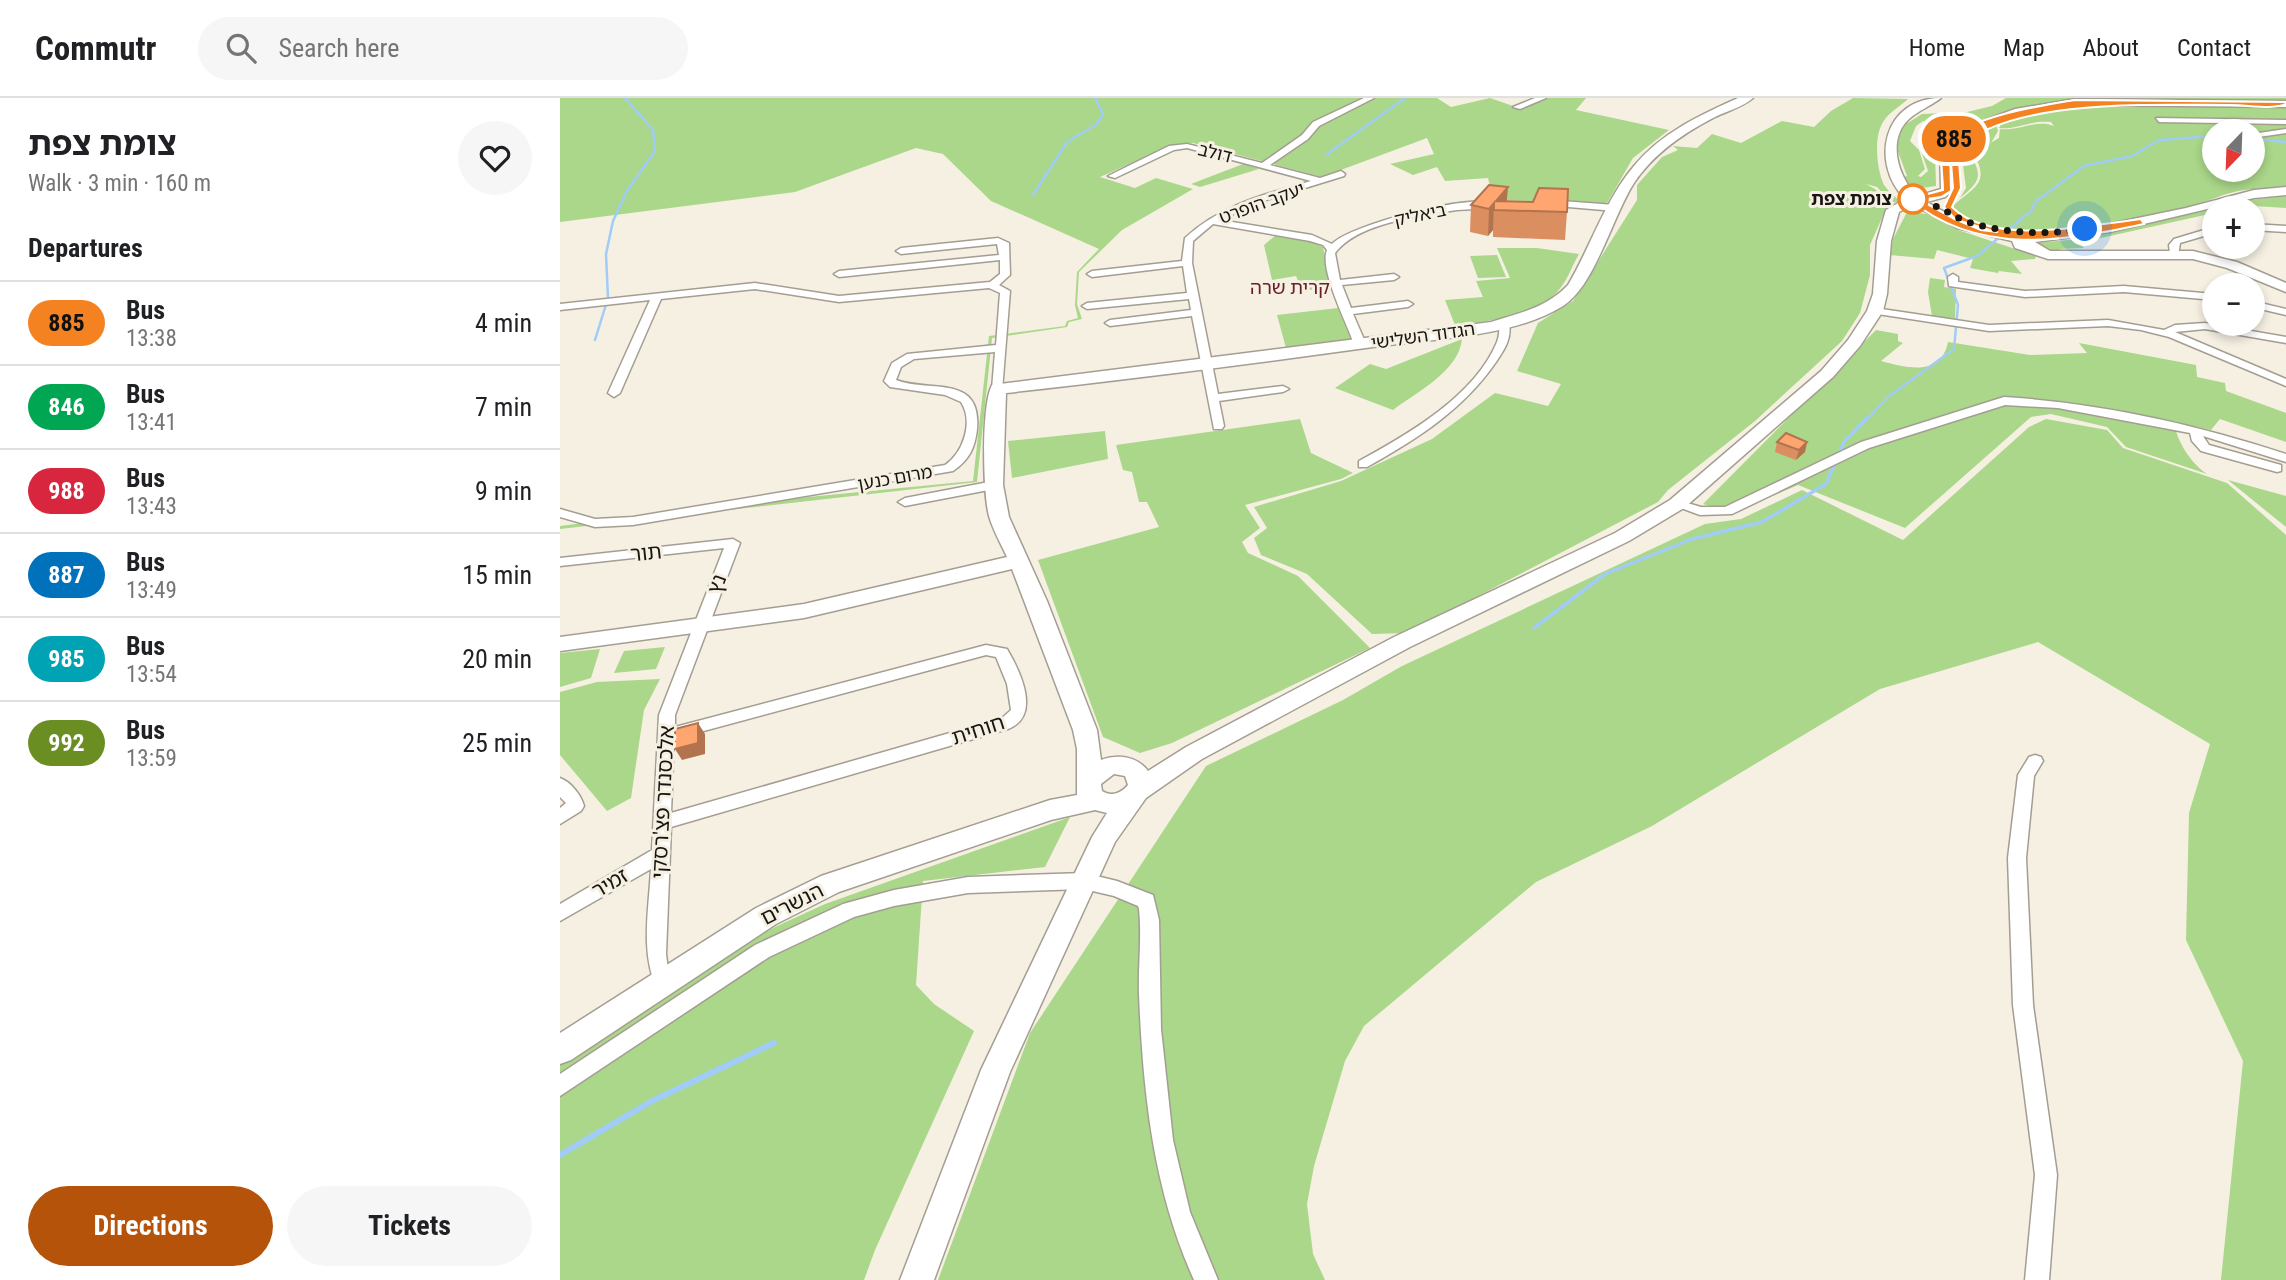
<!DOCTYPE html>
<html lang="en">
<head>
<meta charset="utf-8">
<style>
	body { margin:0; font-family:"Roboto Condensed","Noto Sans Hebrew",sans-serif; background:#f6f6f6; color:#202124; height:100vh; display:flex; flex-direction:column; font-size:26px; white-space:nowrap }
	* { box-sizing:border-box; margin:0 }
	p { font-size:23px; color:#757577 }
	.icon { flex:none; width:38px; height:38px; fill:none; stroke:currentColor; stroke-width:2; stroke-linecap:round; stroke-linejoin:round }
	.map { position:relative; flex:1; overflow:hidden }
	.sheet { display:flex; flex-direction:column; background:#fff; width:560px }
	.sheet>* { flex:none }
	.badge { padding:0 14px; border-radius:23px; font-size:24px; line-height:46px }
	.needle { width:46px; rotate:203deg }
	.tools { position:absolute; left:1642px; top:21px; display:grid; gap:14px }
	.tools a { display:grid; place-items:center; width:63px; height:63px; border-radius:50%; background:#fff; box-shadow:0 4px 10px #0003; font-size:35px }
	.you { position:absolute; width:35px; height:35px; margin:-18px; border:5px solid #fff; border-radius:50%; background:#1a73e8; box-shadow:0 0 0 10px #1a73e833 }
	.map>.badge { position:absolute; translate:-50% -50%; box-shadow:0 0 0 4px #fff }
	h2 { padding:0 28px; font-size:26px; line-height:63px }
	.round { display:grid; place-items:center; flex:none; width:74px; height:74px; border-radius:37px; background:#f6f6f6 }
	.summary { display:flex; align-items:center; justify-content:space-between; height:119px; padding:0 28px }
	h1 { font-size:33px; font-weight:700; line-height:52px }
	.button { display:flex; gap:14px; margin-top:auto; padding:14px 28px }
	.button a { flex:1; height:80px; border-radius:42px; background:#b45309; color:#fff; font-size:28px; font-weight:700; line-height:80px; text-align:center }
	.button a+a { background:#f6f6f6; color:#202124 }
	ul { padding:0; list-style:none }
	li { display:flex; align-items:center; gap:21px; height:84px; padding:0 28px; border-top:2px solid #e0e0e0 }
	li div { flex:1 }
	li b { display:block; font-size:26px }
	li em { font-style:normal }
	li .badge { min-width:77px; font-weight:700; text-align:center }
	header { display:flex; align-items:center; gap:42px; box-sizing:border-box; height:98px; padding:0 35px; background:#fff; border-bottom:2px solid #e0e0e0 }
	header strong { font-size:33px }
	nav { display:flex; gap:38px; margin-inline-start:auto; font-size:24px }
	.search { width:490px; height:63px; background:#f6f6f6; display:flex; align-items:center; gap:18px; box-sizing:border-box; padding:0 24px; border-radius:38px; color:#757577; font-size:26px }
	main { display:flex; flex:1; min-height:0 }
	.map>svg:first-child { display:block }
	.green { fill:#aad789; fill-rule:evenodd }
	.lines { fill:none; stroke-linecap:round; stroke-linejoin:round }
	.stream-far2 { stroke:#a1ccf7; stroke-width:2.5 }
	.stream-far1 { stroke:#a1ccf7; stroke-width:3.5 }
	.stream { stroke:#a1ccf7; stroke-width:6 }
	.street-casing { stroke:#a49e92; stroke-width:3 }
	.secondary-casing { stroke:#a49e92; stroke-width:3 }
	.street { fill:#fff; fill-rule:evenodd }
	.secondary { fill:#fff; fill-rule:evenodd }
	.wall { fill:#db8f60 }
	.shaded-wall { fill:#b2744e }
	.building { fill:#ffa670; stroke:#b2744e; stroke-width:2 }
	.line { fill:#f58220; stroke:#fff; stroke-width:2; fill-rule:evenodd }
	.walk { stroke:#181612; stroke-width:7; stroke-dasharray:0 12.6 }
	.stop-dot { fill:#fff; stroke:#f58220; stroke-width:3.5 }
	.labels { text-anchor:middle; stroke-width:6; stroke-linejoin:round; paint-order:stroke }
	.far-street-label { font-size:18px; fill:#181612; stroke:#f6f0e3 }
	.far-stop-label { font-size:18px; font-weight:bold; fill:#181612; stroke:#f6f0e3; text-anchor:end }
	.far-neighbourhood-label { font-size:19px; fill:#672127; stroke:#f6f0e3 }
	.street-label { font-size:21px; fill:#181612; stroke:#f6f0e3 }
</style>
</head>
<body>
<header>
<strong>Commutr</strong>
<div class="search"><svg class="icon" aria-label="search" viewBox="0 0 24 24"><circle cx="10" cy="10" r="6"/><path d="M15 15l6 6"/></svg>Search here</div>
<nav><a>Home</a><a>Map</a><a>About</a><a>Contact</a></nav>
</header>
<main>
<section class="sheet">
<div class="summary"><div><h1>צומת צפת</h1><p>Walk · 3 min · 160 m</p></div><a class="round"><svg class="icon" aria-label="heart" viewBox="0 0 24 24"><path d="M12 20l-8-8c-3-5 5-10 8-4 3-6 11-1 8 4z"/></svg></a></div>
<h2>Departures</h2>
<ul>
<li><span class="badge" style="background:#f58220;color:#111">885</span><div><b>Bus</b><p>13:38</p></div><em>4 min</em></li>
<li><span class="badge" style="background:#00a651;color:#fff">846</span><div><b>Bus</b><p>13:41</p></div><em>7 min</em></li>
<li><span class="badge" style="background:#d7263d;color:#fff">988</span><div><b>Bus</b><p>13:43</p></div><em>9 min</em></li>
<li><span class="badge" style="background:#0072bc;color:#fff">887</span><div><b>Bus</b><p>13:49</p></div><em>15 min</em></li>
<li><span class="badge" style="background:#00a3b4;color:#fff">985</span><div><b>Bus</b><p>13:54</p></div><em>20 min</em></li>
<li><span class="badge" style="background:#6b8e23;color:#fff">992</span><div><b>Bus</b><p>13:59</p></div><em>25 min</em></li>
</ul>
<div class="button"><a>Directions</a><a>Tickets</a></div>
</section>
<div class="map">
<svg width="1726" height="1182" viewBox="0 0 1726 1182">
	<rect width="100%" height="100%" fill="#f6f0e3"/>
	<path class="green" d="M0,0H877L891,9L930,0L956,9L983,0H1026L1016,12L1109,32L1073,60L1047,105L933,102L928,80L885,83L877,69L853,77L830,66L874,56L867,40L762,79L633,45L613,47L540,79L575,90L596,80L633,91L562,132L519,174L517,206L522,221L509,224L507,229L432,240L417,384L0,431V428L157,408L413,383L429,238L505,228L507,223L518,220L515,207L517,174L539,151L431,103L383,56L356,50L235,94L0,124Z
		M1293,0L1348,1C1339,9 1326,16 1321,28C1314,43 1317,73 1324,87C1328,93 1334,98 1340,103L1332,105L1317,89L1306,86L1315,91L1329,104L1310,147V177L1300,215L1282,243L1195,323L1108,392L1098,404L847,535L812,536L747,476L701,457L694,440L707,430L694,409L781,383L872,341L935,295L988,308L1001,286L957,273L978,225L1013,203L1077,102V87L1102,59L1118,52L1113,48L1137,50L1152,36L1181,45L1222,23L1254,29L1271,13Z
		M1446,0H1726V3L1520,2L1469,8L1401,27L1363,23L1356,28L1350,43L1359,52L1365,71L1358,78L1361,79L1368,73L1360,50L1375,52L1376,88L1362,90L1345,84L1343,79L1347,78L1334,43L1338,31L1362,16L1407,14L1432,8Z
		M1538,9H1726V90C1710,90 1694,90 1678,93C1659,97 1641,106 1622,111C1570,124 1437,152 1394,114V107C1414,89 1431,85 1413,55L1439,40L1440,31C1459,33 1476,21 1494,28L1491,24C1469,22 1457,32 1439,30L1442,25L1486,11ZM1654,33H1692V40H1695L1692,42L1706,44L1692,43V72H1654V46L1645,47L1654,44Z
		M1436,26L1438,33L1431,45L1409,54C1423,78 1421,83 1400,100L1406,90C1401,50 1396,45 1436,26Z
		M683,66L699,71L640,89L631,86Z
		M1726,98V110L1678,107L1679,110H1657L1690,102Z
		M1654,111V115L1518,145L1524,150L1500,151L1501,154C1491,154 1483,154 1476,145L1519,141Z
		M1351,114L1367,116L1398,132L1476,158L1475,161L1451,163L1462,176L1439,173L1438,175L1410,170L1413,161L1377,152L1374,161L1330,157L1333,141L1346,116Z
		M716,137L747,142L763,149L771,189L742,193L736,178L712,182L704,147Z
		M937,150H977L1019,156C1012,168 1007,184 997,194C974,220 927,223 895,227L885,202L923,199L916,183L950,180Z
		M937,157L946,179L918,180L910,158Z
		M1370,180L1385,182L1384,189L1396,191L1395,221L1372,218L1368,194Z
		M778,210L791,242L726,250L717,217Z
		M1316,232L1338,236V243L1343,245L1321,263C1348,270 1381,279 1388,244L1470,257L1527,255L1519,245L1636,267L1637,279L1665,285L1666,293L1726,315V344L1660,321L1651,332L1614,324C1617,344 1630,364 1647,376L1566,349L1547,329L1491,316L1471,319L1345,430L1238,387L1172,415L1143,406Z
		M902,241C899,273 857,294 833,312L775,290L810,266L826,271Z
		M740,321L751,355L793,375L781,381L685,407L700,430L682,444L688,455L738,478L810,550L612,645L580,655L543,639L478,462L599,429L587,404H579L572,374L563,372L556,347Z
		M1486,321L1547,332L1563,350L1667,385L1726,437V1182H1661L1683,963L1626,842L1629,715L1650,646L1478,544L1320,591L1092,728L976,784L804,928L785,963L754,1068L747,1106L753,1156L765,1182H378L470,935L646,668L783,602L842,568L1145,426L1181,421L1242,392L1343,442L1469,329Z
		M545,333L548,361L452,380L448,343Z
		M1668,382L1726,398V429Z
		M105,549L96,571L54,575L64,553Z
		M40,551L31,580L0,589V555Z
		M100,581L84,612L71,700L47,713L0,657V594L37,584Z
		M510,719L485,769L363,783L356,887L374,906L414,933L315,1152L304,1182H0V964L166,855L217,828L265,806Z"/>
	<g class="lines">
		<path class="stream-far2" d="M1692,41L1726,44
			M766,57L845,0
			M473,97L507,44L537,26L543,16L535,0
			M35,242L48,200L46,156L53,123L67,93L95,53L93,32L65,0
			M1306,322L1328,299L1394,251L1398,207L1384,170L1417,158L1472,112L1475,104L1524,68L1572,58L1599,42L1654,38"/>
		<path class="stream-far1" d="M974,530L1045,476L1132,441L1202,424L1266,386L1284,344L1307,320"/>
		<path class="stream" d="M0,1057L92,1003L214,945"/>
		<g class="street-casing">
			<path id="street" d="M804,0H814L759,28L748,41L710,67L760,80L781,73L785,76L784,78L703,103L660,122L752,137L772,146C789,127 915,94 935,106C925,112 909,111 897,112C862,117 797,125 775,155L780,182L834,176L839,179L834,182L782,187L791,210L848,203L853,206L848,209L793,216L806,246L800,249L794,246C787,226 759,171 767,152L763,147L750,143L653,126L633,143L632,165L658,296L723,288L729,291L723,294L659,303L664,328L662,331H654L632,218L550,228L545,225L550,222L631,212L629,201L527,211L522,208L527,205L627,195L623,168L532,179L527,176L532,173L622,163L625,140C661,107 705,96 751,83L627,50L614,52L555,80L548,78L609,48L627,46L702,65L742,37L753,24Z
				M975,0H986L960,11L953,9Z
				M1596,20L1726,22V26L1599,24Z
				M1726,31V35L1692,40V36Z
				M988,102L1055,107L1060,110L1055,113L985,107V103Z
				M1692,126L1726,128V134L1692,132Z
				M1654,129V135L1620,145L1618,158L1610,156L1609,147L1614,141Z
				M438,140L449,145L450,177L439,187L450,193L442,293L438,294L432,291L435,254L354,261L341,269L336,282C369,295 422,275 417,331C415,350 409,362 393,373L73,427L35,429L0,419V411L35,421L73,419L385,367C403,355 414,324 401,304L385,297L330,289L324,283L332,265L347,256L436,247L440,195L429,190L279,204L195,191L101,201L60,295L54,299L48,295L90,202L0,212V206L195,185L279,198L430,184L440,176V162L279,179L274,176L279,173L439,157L437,146L341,156L336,153L341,150Z
				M1393,176L1398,179V184L1465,193L1564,188L1654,196V202L1564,194L1465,199L1389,188L1388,179Z
				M1692,203L1726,211V217L1692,209Z
				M1315,210L1429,227L1548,222L1604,232L1615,227L1645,225L1726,239V245L1645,231L1615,234L1726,281V288L1609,239L1581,232L1548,228L1429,233L1311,215L1310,213Z
				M940,223L949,225C952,241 944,252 936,264C903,312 857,341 807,369H799V363C847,337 915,298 937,244C940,237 939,229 940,223Z
				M1444,299C1540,305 1635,326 1726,356V364L1643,338L1649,347L1721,367V373L1717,374L1641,353L1632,343L1630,335L1498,310L1445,307L1309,350L1172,416L1140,417L1110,406L1117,402L1141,409H1165L1301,344Z
				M434,383L440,387L439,390L345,408L338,404L345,400Z
				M173,441L180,445L115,617V629L426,547L447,551C460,573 482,618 448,631L111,729L106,856L108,872L114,885L111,891L104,894L97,891C80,854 89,811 91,771L0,823V806L92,752L99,617L164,450L0,468V460ZM426,557L436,559L447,586L451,612L442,620L111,715L114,641Z
				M1475,657L1481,659L1483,663L1474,678L1466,760L1473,907L1497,1077L1489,1182H1465L1475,1077L1453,907L1448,760L1458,677L1469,659Z
				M0,680C11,684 21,697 24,708L21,713L0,726V710L6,705L0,699Z
				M524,775L557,783L593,797L599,822L601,931L613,1042L630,1114L658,1182H634C593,1091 583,995 579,896C578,868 582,840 579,811L578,808L554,798L524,791L408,795L334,808L294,819L209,859L0,998V976L195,847L283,806L334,792L408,779Z"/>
		</g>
		<g class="secondary-casing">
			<path id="secondary" d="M1178,0H1193C1183,9 1167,13 1155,19C1124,35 1094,55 1074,85C1053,117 1035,188 1003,208C954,239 871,241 813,249C691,266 569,281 446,295L443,387L449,419L487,503L537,632L541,662C558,656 577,658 588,673L626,649L834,539L1055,435L1110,402L1261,273L1288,242L1307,213L1313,196L1317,143L1326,112L1345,101C1309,64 1324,0 1381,0C1371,8 1357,13 1348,22C1327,42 1338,81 1358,98L1381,91L1380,52L1389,38L1398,32L1455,11L1515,1L1726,3V9L1515,7L1461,16L1406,36L1397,43L1392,52L1393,93L1385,99L1367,104C1392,119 1433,142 1462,132L1475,135L1525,131L1626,110L1694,92L1726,89V97L1694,100L1550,134L1475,144L1490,153H1633L1677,164L1726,185V194L1667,170L1633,161H1488L1455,150L1452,143L1397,130L1353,107L1339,114L1331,143L1327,196L1323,213L1300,248L1273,279L1124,410L1069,443L850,549L642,661L586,700L555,744L450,974L374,1182H340L421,972L532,739L547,715L535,712L491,722L279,794L216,826L11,962L0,966V935L196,810L261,778L490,702L517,697V651L513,632L452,471L244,520L0,553V539L244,506L447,459C441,446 433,432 429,418C423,395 421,308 432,287L931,224C960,215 986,210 1008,187C1031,148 1045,102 1074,68C1101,35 1140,17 1178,0ZM554,676L565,678L568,687C561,695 552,699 542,693L541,686Z"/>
		</g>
		<use href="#street" class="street"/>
		<use href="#secondary" class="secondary"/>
	</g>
	<path class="wall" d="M947,103L1007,114L1005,142L933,139V132L928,138L910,134L911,107Z
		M1217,344H1247L1245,354L1236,362L1215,354Z"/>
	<path class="shaded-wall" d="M948,89L946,112L936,103Z
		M934,105L933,132L928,138L929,111Z
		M1247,344L1245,354L1236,362L1239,352Z
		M138,625L145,636V656L122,662L115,651Z"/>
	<path class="building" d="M929,87L948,89L936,103L973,104L979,90L1008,91L1007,114L934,112V105L929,111L911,107Z
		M1226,335L1247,344L1239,352L1217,344Z
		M138,625V645L115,651V631Z"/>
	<path class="line" d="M1515,2L1726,4V6C1714,12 1688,7 1671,7C1594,7 1453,0 1398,50L1401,90L1392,109C1431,149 1531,127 1581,121L1584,126C1504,143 1418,159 1349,101L1383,92C1383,80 1380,64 1382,53C1390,20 1486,7 1515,2ZM1390,51L1393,90L1384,109L1396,122L1360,102L1381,99L1391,93ZM1397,122L1436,134H1438L1421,132Z"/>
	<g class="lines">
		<path class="walk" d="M1353,101L1358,105C1375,103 1392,119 1408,124C1448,136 1484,137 1525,131"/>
	</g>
	<circle class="stop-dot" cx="1353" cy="101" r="14"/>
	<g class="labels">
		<g class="far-street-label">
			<text transform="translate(655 55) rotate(14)" y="6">דולב</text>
			<text transform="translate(702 105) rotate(-20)" y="6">יעקב הופרט</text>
			<text transform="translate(860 117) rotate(-12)" y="6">ביאליק</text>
			<text transform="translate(863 238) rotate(-8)" y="6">הגדוד השלישי</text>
			<text transform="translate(335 380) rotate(-10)" y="6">מרום כנען</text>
		</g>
		<g class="far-stop-label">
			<text x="1332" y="107">צומת צפת</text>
		</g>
		<g class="far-neighbourhood-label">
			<text x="730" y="196">קרית שרה</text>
		</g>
		<g class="street-label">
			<text transform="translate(86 455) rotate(-6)" y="7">תור</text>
			<text transform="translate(157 486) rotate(-70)" y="7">נץ</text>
			<text transform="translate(418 632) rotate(-18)" y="7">חוחית</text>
			<text transform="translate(103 704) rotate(-87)" y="7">אלכסנדר פצ'רסקי</text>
			<text transform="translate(50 785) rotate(-30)" y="7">זמיר</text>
			<text transform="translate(232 806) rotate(-27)" y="7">הנשרים</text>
		</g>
	</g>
</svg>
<div class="tools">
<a><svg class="needle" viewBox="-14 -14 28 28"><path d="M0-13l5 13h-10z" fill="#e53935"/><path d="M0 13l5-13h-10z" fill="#757577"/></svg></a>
<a>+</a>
<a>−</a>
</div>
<div class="you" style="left:1525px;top:131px"></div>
<b class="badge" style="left:1394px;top:41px;background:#f58220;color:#111">885</b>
</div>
</main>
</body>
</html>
